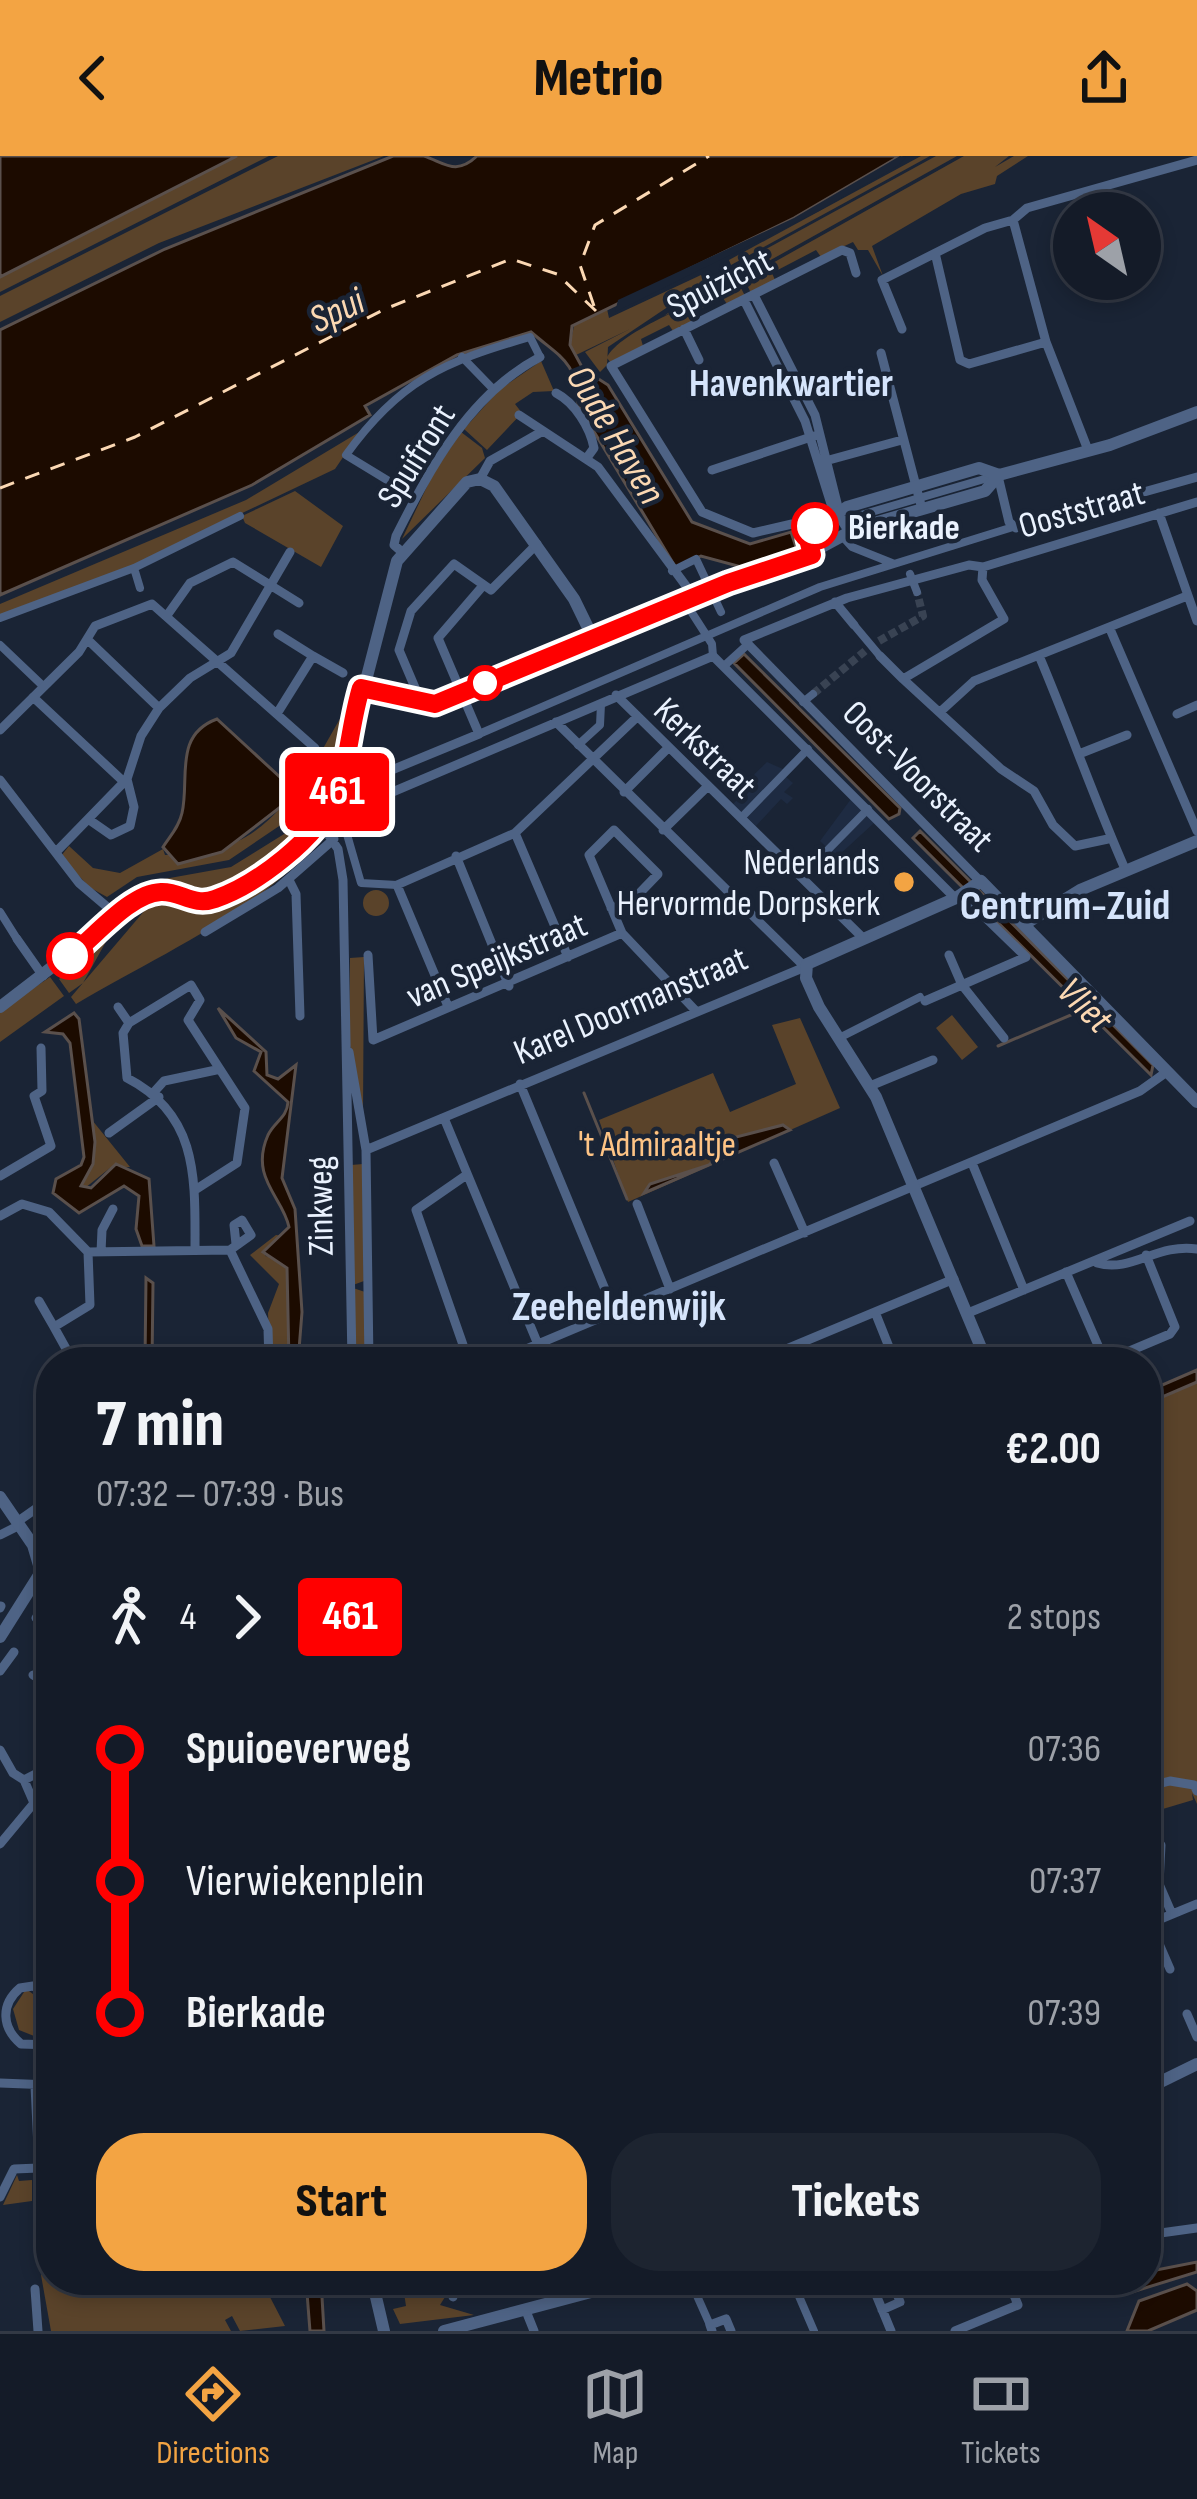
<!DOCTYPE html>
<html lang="en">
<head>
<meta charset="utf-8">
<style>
	body { margin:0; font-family:"Sofia Sans Condensed",sans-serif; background:#1d2430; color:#f1f3f6; height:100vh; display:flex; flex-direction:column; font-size:45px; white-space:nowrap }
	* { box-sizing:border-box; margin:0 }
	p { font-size:39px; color:#9da1a8 }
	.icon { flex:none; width:66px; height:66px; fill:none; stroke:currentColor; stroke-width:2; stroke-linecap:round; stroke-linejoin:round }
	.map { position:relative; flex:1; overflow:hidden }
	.drawer { position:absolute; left:36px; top:1191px; width:1125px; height:948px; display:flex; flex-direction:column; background:#141b28; border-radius:48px; box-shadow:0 6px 18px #0003,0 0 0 3px #333945 }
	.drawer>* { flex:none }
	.badge { padding:0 24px; border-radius:9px; font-size:42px; line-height:78px }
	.needle { width:78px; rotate:326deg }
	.tools { position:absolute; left:1053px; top:36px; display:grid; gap:24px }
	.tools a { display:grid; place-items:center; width:108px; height:108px; border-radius:50%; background:#141b28; box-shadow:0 6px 18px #0003,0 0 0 3px #333945; font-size:60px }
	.map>.badge { position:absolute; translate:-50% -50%; box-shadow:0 0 0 6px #fff }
	.legs { display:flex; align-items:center; gap:18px; height:132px; padding:0 60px; font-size:39px }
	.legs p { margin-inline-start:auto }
	.summary { display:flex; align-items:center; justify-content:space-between; height:204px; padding:0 60px }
	h1 { font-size:66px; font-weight:800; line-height:90px }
	.action { display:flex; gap:24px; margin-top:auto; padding:24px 60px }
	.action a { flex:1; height:138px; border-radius:48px; background:#f3a443; color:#111; font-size:48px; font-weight:800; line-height:138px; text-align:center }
	.action a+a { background:#1d2430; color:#f1f3f6 }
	ul { padding:0 60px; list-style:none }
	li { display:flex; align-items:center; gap:42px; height:132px; font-size:45px }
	li i { display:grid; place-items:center; width:18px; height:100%; margin:0 15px; background:currentColor }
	li i::after { content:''; width:30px; height:30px; margin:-15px; border:9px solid; border-radius:50%; background:#141b28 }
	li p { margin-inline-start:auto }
	li:first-child i { background:linear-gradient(#0000 50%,currentColor 0) }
	li:last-child i { background:linear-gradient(currentColor 50%,#0000 0) }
	header { display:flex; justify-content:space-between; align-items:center; height:156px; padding:0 60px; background:#f3a443; color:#111; font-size:54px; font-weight:800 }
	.tabs { display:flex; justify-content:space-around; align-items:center; height:168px; border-top:3px solid #333945; background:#141b28; font-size:33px; color:#9da1a8 }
	.tabs a { display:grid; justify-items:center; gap:6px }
	.tabs .selected { color:#f3a443 }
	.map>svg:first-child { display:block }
	.built { fill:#1e2b42 }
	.green { fill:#5a432a }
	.water { fill:#1c0b00; stroke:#5a504c; stroke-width:3 }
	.pier { fill:#1a2435 }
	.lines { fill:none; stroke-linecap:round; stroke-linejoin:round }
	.stream { stroke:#5a504c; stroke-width:3 }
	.ferry { stroke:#fbd8b3; stroke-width:3; stroke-dasharray:15 12; stroke-linecap:butt }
	.pedestrian-tunnel { stroke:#394353; stroke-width:8; stroke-dasharray:8 4; stroke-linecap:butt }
	.pedestrian { stroke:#4e6385; stroke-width:8 }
	.minor { stroke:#4e6385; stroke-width:9 }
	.tertiary { stroke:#4e6385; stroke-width:12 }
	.line-1-casing { stroke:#fff; stroke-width:27 }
	.line-1 { stroke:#f00; stroke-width:18 }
	.stop-1-dot { fill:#fff; stroke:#f00; stroke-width:6 }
	.poi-dot { fill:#f3a443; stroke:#1a2435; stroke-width:4.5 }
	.labels { text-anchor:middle; stroke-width:9; stroke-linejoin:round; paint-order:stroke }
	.street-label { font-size:36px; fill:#eaf2fe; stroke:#1a2435 }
	.stop-label { font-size:36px; font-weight:bold; fill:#eaf2fe; stroke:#1a2435; text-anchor:start }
	.poi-label { font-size:36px; fill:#eaf2fe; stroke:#1a2435; text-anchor:end }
	.park-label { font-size:36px; fill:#fec485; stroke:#1a2435 }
	.water-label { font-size:39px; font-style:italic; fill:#fbd8b3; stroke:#1a2435 }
	.neighbourhood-label { font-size:39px; font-weight:bold; fill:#d5e4fb; stroke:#1a2435 }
	.quarter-label { font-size:42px; font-weight:bold; fill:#d5e4fb; stroke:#1a2435 }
</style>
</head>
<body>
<header><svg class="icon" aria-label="back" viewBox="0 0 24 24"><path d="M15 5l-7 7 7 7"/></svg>Metrio<svg class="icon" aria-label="share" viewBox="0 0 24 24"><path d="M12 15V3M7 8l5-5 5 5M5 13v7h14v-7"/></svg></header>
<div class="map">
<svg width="1197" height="2175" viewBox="0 0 1197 2175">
	<rect width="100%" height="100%" fill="#1a2435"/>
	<path class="built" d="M793,601L785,620L793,627L784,636L793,642L787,648L781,643L756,670L733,648L746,635L742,630L767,606L785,614Z
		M851,643L875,666L837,701L820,685Z"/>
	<path class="green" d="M237,0H269L0,136V121Z
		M278,0H384L159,87L0,166V140Z
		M921,0H930L731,109L729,104Z
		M936,0H957L742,120L737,109Z
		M964,0H1009L995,11L1014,0H1028L997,20L995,28L961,38L872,90L883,120L868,94H858L853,86L821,101L816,94L772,117L775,124L751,137L744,123Z
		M731,112L736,123L664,160Z
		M701,119L705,126L608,191L607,209L600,216L585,196L630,173L576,199L570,188L575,166L607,153L609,162Z
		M738,126L745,140L727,148L723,142L692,157L695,164L673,175L669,169L641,183L643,190L611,207L607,202C617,176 709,141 738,126Z
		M541,205L554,235L533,236L515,248L522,257L487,294L464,273L499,234Z
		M361,275L335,313L120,415L0,461V448L246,344Z
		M461,276L482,292L485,302L402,383L433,318Z
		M295,335L343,370L321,411L245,367L242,360Z
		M354,538L334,624H328L317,649L304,656V626Z
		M314,595L298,625L297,658L229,704L137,721L107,741L89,731L61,700L69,690L93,712L120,717L163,693L165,699C216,697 247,690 283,649L282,628Z
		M321,655C297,680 235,746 198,740C185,738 174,729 162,727L120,749L114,745L142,727L231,711Z
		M315,679L317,686C257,757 155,801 76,848L71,841L151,747L214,750Z
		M363 747a13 13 0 1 1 26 0a13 13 0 1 1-26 0Z
		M108,782L83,827L69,837L59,823Z
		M364,801L363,956L349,884L350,802Z
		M50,821L64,840L0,886V855Z
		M952,859L978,891L962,904L936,872Z
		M800,862L840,952L628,1046L599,964L713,917L730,956L796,928L772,869Z
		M92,964L130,1011L110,1012L85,1032L80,1027L95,986Z
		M363,1008L364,1125L353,1129L351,1009Z
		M276,1079L284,1080L265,1100L279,1102L287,1112L289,1206H270L268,1157L279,1128L250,1099Z
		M353,1132L365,1136L366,1206H355Z
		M1197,1226V1648L1192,1637L1193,1644L1146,1658V1247Z
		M26,1833L44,1846L51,1842V1879L39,1882L19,1874L13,1853Z
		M17,2019L19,2025L32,2024V2045L3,2049Z
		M51,2105V2124H285L284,2133L270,2141L285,2170L240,2175L232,2160L225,2164L231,2175H51L41,2119Z
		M402,2124H446L450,2133L440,2149L474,2159L400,2168L393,2153L406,2150Z"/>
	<path class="water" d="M0,0H237L0,121Z
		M393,0C401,0 416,0 424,0C445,7 456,20 477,0H900L794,62L572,170L570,189L583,213L608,229L692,366L750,388L791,376L797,394L745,412L701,400L676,412L578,249C577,205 561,202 531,176L457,199L365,250L370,259L252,329L0,439V174L165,93Z
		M744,498L900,652L899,658L889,663L734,507Z
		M217,563L282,623L283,649L222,696L178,708L163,691C170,680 179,671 182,657C190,623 173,579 217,563Z
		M920,675L1153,909L1151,919L913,682Z
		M218,852L266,896L267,919L278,923L296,909L282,1022L295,1053L302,1156L298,1206H289L287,1112L263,1096L289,1071C283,1041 249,1022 268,979C275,965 287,962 288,946L254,915L261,896L236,882Z
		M74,857L79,863L95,986L93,1008L81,1030L91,1032L116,1008L149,1023L154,1090H142L136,1073L139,1040L124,1030L79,1057L53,1037L56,1023L81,1009L84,1001L70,887L63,878L45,876Z
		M783,969L790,974L644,1037L650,1028L709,1009L736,981Z
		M146,1122L153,1127L152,1206H145Z
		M1197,1214V1226L1146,1248V1236Z
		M1197,2106V2116L1132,2136L1130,2124H1146V2116Z
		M306,2124H321L324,2175H310Z
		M1187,2128L1197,2135V2154L1148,2175H1127L1139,2145Z"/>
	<path class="pier" d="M900,0L906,1L899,9L819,55L615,156L618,144L794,62Z"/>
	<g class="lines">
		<path class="stream" d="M998,890L1085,853
			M584,937L627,1043"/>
		<path class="ferry" d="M594,150L580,109L595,69L709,0
			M0,332L135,281L385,153L511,103L557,118L596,155"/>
		<path class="pedestrian-tunnel" d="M879,485L923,460L917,436
			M813,538L865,495"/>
		<path class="pedestrian" d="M462,201L494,234
			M392,327L346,299C399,225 443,206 530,181L540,201
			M844,364L998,319
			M843,381L852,391L892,407
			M134,412L140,432
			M672,415L696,403L721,456
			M910,418L917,436
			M685,446L712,488L713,500
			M0,462L134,412L240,360
			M854,469L880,500
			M0,489L43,530
			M724,510L746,490
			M803,546L813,538
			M479,578L820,431L1013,371
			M578,589L600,569L601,548
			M741,662L808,593
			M346,675L361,727L397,729
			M814,708L868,653
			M0,756L17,783
			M839,882L920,841
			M690,2124L710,2169
			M792,2124L814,2175"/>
		<path class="minor" d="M936,101L960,204L969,208L1046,186
			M754,139L815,259L839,355
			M744,144L805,265L831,348L849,376
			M684,173L699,204
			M902,173L882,124L985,72L1013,64
			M881,197L922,353
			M556,237C575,247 590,271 594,292L586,303
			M519,259L598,311L695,442
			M1088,294L1046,186L1013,64L1027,52L1197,4
			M829,304L902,284
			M712,314L814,280
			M998,320L1009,366L1016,372L1197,321
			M480,323L490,305L543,275
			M1159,357L1197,465
			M810,376L792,368L753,377L702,356L611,210L842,94L850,97L856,117
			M402,396L394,389L396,380C431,311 469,239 540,201
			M983,411L982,424L1004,463L903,523L1001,613L1034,635L1053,669L1075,690L1108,683
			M835,446L854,469
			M168,458L190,427L233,406L299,447
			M1110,473L1197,675
			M278,478L313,500
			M88,484L159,552
			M880,500L903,523
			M1040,502C1070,573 1095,645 1125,713
			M616,539L862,781
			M33,541L124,626
			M422,548L399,494L411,455L454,408L491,434L537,388
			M278,556L313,500L343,517
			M940,556L974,525L1187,440
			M1177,558L1197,549
			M556,566L805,811
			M0,574L79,496L95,470L152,448L315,592
			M1079,598L1127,579
			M0,624L79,727L119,761
			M340,624L365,625L479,578L438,482L481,432
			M624,636L665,595
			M88,663L111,679L130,670L134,651L127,623
			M323,671L338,693L343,724L352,1206
			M663,674L708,630
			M327,675L376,643L713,500L955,742
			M515,677L568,801
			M56,696L127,623L141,580L159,552L190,522L231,497L290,396
			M456,700L509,830
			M289,724L296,738L300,860
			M979,724L744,484L847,442L969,409L983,411L1197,346
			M611,752L630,747L658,718L614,674L589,699L622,777
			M205,776L278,732L334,683
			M17,783L43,820
			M368,799L373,884L622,777L695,854
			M949,799L962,829L1004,882
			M925,845L1026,801L961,738
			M447,848L397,729L515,677L637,561
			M118,851L129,867
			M349,896L366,994L369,1206
			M520,928L614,1155
			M870,930L933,904
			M154,936L164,925L216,914
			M444,962L537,1186
			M109,977L159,941
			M366,994L805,811
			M774,1007L805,1077
			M972,1007L1024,1134
			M0,1020L51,990L34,940L42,935L41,892
			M465,1020L416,1054L469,1206
			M637,1048L670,1133
			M0,1060L22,1048L49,1056L88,1096L230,1094L268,1173L269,1206
			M195,1094C195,1023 199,959 127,922L123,877L129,867L191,829L200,844L188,864L245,952L237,1007L195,1034
			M230,1094L251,1079L242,1064L234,1069L236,1088
			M101,1096L102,1074L113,1053
			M1097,1107C1132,1117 1157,1087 1197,1093
			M1066,1116L1100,1194L1113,1202L1170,1178L1175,1171L1146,1099
			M39,1145L54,1171
			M875,1156L895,1206
			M968,1157L1190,1065
			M796,1189L803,1206
			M69,1198L54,1171L90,1149L88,1096
			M495,1206L1140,935L1168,915
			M755,1206L954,1123
			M39,1288L51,1320
			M17,1366L51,1342
			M0,1379L20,1369
			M0,1452L1,1450
			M36,1462L51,1440
			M0,1515L14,1496
			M33,1519L51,1530
			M0,1594L13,1617L24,1624L51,1610
			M1146,1631L1170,1625L1194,1629L1197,1635
			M0,1688L34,1647L24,1624
			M1146,1717L1159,1728L1161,1689
			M1159,1728L1172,1758
			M1150,1767L1170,1813
			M1146,1769L1197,1748
			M51,1840L33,1830L20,1832C0,1849 2,1872 21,1888L51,1889
			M1187,1858L1197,1881
			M0,1927L51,1929
			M39,2012L41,2095
			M0,2041L14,2013L39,2012L35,1930
			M1146,2079L1197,2072
			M452,2124L453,2141
			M870,2124L891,2175
			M35,2133L38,2175
			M882,2154L900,2146L892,2124
			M526,2155L534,2175
			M712,2175L710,2169L726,2163L731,2175
			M955,2175L1018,2149L1008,2124"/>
		<path class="tertiary" d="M999,319L1110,289L1197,256
			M812,399L813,373L847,351L979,312L999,319
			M361,532L435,548L728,427L792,407L857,372L985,335L999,319
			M1025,768L1080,734L1197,685
			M0,851L143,741C169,730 183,750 208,745C248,738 321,673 337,636L397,405L467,326L480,323L494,330L574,443L594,484
			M987,1206L876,941L819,851L806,822L807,808L956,742L981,725L1197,946
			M0,1341L33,1389L41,1416L0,1481
			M1146,1933L1197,1908
			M372,2124L384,2175
			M444,2175L636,2124"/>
	</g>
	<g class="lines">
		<g class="line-1-casing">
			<path id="line-1" d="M70,800C94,782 130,737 161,736C181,735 193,751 215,743C256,729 318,682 335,641C349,607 350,568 361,532L435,548L728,427L812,399L808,383L815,370"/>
		</g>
		<use href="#line-1" class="line-1"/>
	</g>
	<g class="stop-1-dot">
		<circle cx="815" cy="370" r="21"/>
		<circle cx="485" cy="527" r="15"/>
		<circle cx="70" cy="800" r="21"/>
	</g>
	<circle class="poi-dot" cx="904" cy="726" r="12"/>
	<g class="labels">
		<g class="street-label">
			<text transform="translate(719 126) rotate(-27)" y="13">Spuizicht</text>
			<text transform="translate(415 299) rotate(-58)" y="13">Spuifront</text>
			<text transform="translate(1081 352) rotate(-16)" y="13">Ooststraat</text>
			<text transform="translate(706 591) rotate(44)" y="13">Kerkstraat</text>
			<text transform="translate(919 619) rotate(45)" y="13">Oost-Voorstraat</text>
			<text transform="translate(496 803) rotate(-23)" y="13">van Speijkstraat</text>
			<text transform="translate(630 848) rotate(-23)" y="13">Karel Doormanstraat</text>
			<text transform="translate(319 1050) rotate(-91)" y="13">Zinkweg</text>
		</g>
		<g class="stop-label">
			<text x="848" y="383">Bierkade</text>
		</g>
		<g class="poi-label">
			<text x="880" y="718">Nederlands<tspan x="880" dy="41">Hervormde Dorpskerk</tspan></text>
		</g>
		<g class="park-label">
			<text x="657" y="1000">'t Admiraaltje</text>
		</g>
		<g class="water-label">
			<text transform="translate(336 153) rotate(-25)" y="14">Spui</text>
			<text transform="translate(617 278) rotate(59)" y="14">Oude Haven</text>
			<text transform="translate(1086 848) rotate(45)" y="14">Vliet</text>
		</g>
		<g class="neighbourhood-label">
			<text x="791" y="240">Havenkwartier</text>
		</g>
		<g class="quarter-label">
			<text x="1065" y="763">Centrum-Zuid</text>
			<text x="619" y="1164">Zeeheldenwijk</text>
		</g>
	</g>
</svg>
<div class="tools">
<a><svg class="needle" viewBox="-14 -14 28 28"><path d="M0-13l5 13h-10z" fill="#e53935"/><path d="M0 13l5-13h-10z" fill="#9da1a8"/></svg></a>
</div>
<b class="badge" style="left:337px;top:636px;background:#f00;color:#fff">461</b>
<section class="drawer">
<div class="summary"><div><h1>7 min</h1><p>07:32 – 07:39 · Bus</p></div><b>€2.00</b></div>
<div class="legs"><svg class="icon" aria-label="walk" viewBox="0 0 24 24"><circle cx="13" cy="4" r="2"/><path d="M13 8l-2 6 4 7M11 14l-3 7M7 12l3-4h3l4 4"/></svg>4<svg class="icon" aria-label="forward" viewBox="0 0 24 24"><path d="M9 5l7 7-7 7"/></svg><b class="badge" style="background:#f00;color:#fff">461</b><p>2 stops</p></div>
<ul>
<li><i style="color:#f00"></i><b>Spuioeverweg</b><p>07:36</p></li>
<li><i style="color:#f00"></i><span>Vierwiekenplein</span><p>07:37</p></li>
<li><i style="color:#f00"></i><b>Bierkade</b><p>07:39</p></li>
</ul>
<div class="action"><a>Start</a><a>Tickets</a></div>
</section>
</div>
<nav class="tabs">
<a class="selected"><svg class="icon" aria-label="directions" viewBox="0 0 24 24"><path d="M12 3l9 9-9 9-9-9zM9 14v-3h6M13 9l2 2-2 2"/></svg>Directions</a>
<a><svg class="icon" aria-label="map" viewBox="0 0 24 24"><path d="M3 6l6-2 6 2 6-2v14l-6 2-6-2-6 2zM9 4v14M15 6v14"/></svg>Map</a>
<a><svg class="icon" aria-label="tickets" viewBox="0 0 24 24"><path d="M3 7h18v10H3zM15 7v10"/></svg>Tickets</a>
</nav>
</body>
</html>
